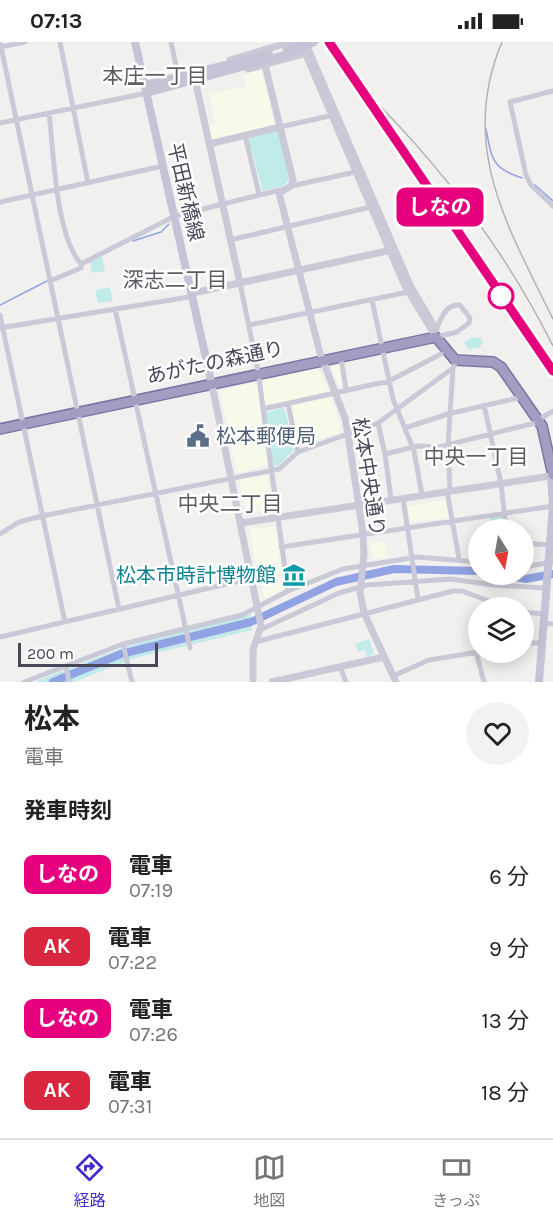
<!DOCTYPE html>
<html lang="ja">
<head>
<meta charset="utf-8">
<style>
	body { margin:0; font-family:Karla,"Noto Sans JP",sans-serif; background:#f2f2f2; color:#222; height:100vh; display:flex; flex-direction:column; font-size:22px; white-space:nowrap }
	* { box-sizing:border-box; margin:0 }
	p { font-size:20px; color:#767676 }
	.icon { flex:none; width:33px; height:33px; fill:none; stroke:currentColor; stroke-width:2; stroke-linecap:round; stroke-linejoin:round }
	.map { position:relative; height:640px; overflow:hidden }
	.panel { display:flex; flex-direction:column; background:#fff; flex:1 }
	.panel>* { flex:none }
	.badge { padding:0 12px; border-radius:9px; font-size:21px; line-height:39px }
	.needle { width:39px; rotate:169deg }
	.controls { position:absolute; left:468px; top:477px; display:grid; gap:12px }
	.controls a { display:grid; place-items:center; width:66px; height:66px; border-radius:50%; background:#fff; box-shadow:0 3px 15px #0003; font-size:30px }
	.scale { position:absolute; left:18px; bottom:15px; width:140px; box-sizing:border-box; padding-left:6px; border:3px solid #49485a; border-top:0; font-size:16px; line-height:21px; white-space:nowrap; color:#49485a; -webkit-text-stroke:4px #fff; paint-order:stroke }
	.map>.badge { position:absolute; translate:-50% -50%; box-shadow:0 0 0 3px #fff }
	h2 { padding:0 24px; font-size:22px; line-height:54px }
	.round { display:grid; place-items:center; flex:none; width:63px; height:63px; border-radius:32px; background:#f2f2f2 }
	.summary { display:flex; align-items:center; justify-content:space-between; height:102px; padding:0 24px }
	h1 { font-size:28px; font-weight:700; line-height:45px }
	ul { padding:0; list-style:none }
	li { display:flex; align-items:center; gap:18px; height:72px; padding:0 24px }
	li div { flex:1 }
	li b { display:block; font-size:22px }
	li em { font-style:normal }
	li .badge { min-width:66px; font-weight:700; text-align:center }
	.status { display:flex; justify-content:space-between; align-items:center; height:42px; padding:0 30px; background:#fff; direction:ltr }
	.status svg { height:16px; fill:currentColor }
	.tabs { display:flex; justify-content:space-around; align-items:center; height:84px; border-top:2px solid #e0e0e0; background:#fff; font-size:16px; color:#767676 }
	.tabs a { display:grid; justify-items:center; gap:3px }
	.tabs .current { color:#422ad0 }
	.map>svg:first-child { display:block }
	.commercial { fill:#f5fae9 }
	.green { fill:#c1ebe9 }
	.lines { fill:none; stroke-linecap:round; stroke-linejoin:round }
	.stream { stroke:#92a3e4; stroke-width:1.5 }
	.river { stroke:#92a3e4; stroke-width:8 }
	.trunk-casing { stroke:#7b76a5; stroke-width:12 }
	.minor { stroke:#cac9d7; stroke-width:5 }
	.tertiary { stroke:#cac9d7; stroke-width:7 }
	.secondary { stroke:#c5c3d6; stroke-width:8 }
	.trunk { stroke:#a19ec2; stroke-width:9 }
	.rail { stroke:#b3b1b8; stroke-width:1.5 }
	.secondary-bridge { stroke:#c5c3d6; stroke-width:8 }
	.line-casing { stroke:#fff; stroke-width:14 }
	.line { stroke:#e6007e; stroke-width:9 }
	.stop-dot { fill:#fff; stroke:#e6007e; stroke-width:3 }
	.labels { text-anchor:middle; stroke-width:5; stroke-linejoin:round; paint-order:stroke }
	.street-label { font-size:20px; fill:#49485a; stroke:#fff }
	.service-label { font-size:20px; fill:#4e5e75; stroke:#fff; text-anchor:start }
	.culture-label { font-size:20px; fill:#0d838f; stroke:#fff; text-anchor:end }
	.neighbourhood-label { font-size:21px; fill:#5d5c63; stroke:#fff }
</style>
</head>
<body>
<div class="status"><b>07:13</b><svg viewBox="0 0 49 12"><path d="M0 12V9h3v3zM5 12V6h3v6zM10 12V3h3v9zM15 12V0h3v12zM26 1h20v11H26zM47 4h2v5h-2z"/></svg></div>
<div class="map">
<svg width="553" height="640" viewBox="0 0 553 640">
	<rect width="100%" height="100%" fill="#f1f0ef"/>
	<path class="commercial" d="M261,28L275,84L212,99L207,85L216,83L209,52L246,44L244,32Z
		M341,321L344,344L340,346L331,325Z
		M318,326L329,350L328,352L264,363L263,338Z
		M257,339L267,423L237,431L220,349Z
		M329,355L339,378L341,390L298,404L291,363Z
		M268,433L272,467L248,471L245,468L239,437Z
		M446,458L449,476L410,480L408,464Z
		M275,484L280,520L256,523L250,491L252,487Z
		M385,499L387,515L374,517L369,502Z
		M280,522L283,548L265,557L257,525Z"/>
	<path class="green" d="M276,88L279,89L289,138L283,144L263,149L248,96Z
		M102,213L105,229L92,231L90,220Z
		M110,245L113,259L98,261L95,248Z
		M473,295L481,296L483,301L479,306L468,307L464,300Z
		M284,365L295,407L278,424H273L265,371Z
		M501,474L504,487H492L490,475Z
		M251,572L252,576L244,579L122,611L49,640H34L127,604Z
		M252,583V588L244,590L135,616L74,640H63L98,622L124,614L185,601L214,590Z
		M369,597L374,612L367,615L365,608L358,610L355,602Z"/>
	<g class="lines">
		<path class="stream" d="M486,87C492,117 491,126 522,136
			M535,143L553,159
			M133,199L161,190L169,182
			M0,263L47,239"/>
		<path class="river" d="M501,532L526,537L553,532
			M53,640L121,612L251,580L336,540L394,527L478,529"/>
		<g class="trunk-casing">
			<path id="trunk" d="M0,387L436,295L455,318L493,320L501,325L542,384L553,433"/>
		</g>
		<path class="minor" d="M0,0L119,567
			M60,0L88,141
			M171,0L179,37
			M0,5L25,0
			M553,49L510,60L526,133L531,143L553,164
			M49,71C54,111 55,192 81,222V226L50,239
			M0,81L147,51
			M280,85L334,73
			M245,93L259,152
			M291,144L360,129
			M0,160L163,124
			M230,198L375,164
			M81,222L175,174L280,148
			M240,241L258,329L288,549
			M372,258L393,357L414,409L422,453
			M115,267L190,606
			M0,273L65,580
			M249,283L408,250
			M0,286L189,255L193,251
			M436,287C442,276 445,262 460,263L470,276L469,281L457,290L441,294
			M341,316L346,348
			M288,362L298,410
			M484,363L501,441L506,488
			M263,367L389,339L441,312
			M538,378L553,369
			M378,381L385,412L391,457
			M405,386L448,372L522,355
			M385,412L418,404L439,405L539,380
			M450,448L448,403L453,326
			M447,449L459,517
			M403,456L418,557
			M0,492L19,480L42,474L279,427L298,410L378,381L453,326L457,317
			M524,501L549,503
			M281,505L553,464
			M524,525L553,520
			M524,570L543,572
			M542,581L553,582
			M262,587L339,551L367,543L451,537L493,543L545,546
			M0,595L252,536
			M255,600L453,549H462L508,566
			M524,601H541
			M123,602L132,640
			M476,610L484,640
			M66,624L69,640
			M341,627L346,640
			M393,634L429,618L478,610
			M24,640L123,602L242,573L288,549L343,527L417,515L478,520"/>
		<path class="tertiary" d="M305,0L411,245L436,287
			M301,1L405,244L436,295
			M230,18L291,0
			M265,23L293,138L291,144L279,151L320,311L345,376L348,392L363,492L364,513L360,550L364,571L396,640
			M248,27L310,10
			M194,33L240,241
			M209,102L280,85
			M193,251L392,208
			M212,343L261,584L253,608V640
			M241,481L551,434
			M272,640L384,615"/>
		<path class="secondary" d="M135,0L212,343
			M145,43L269,12
			M147,51L288,12
			M539,640L553,464L551,434"/>
		<use href="#trunk" class="trunk"/>
		<path class="rail" d="M329,0L553,329
			M502,0C458,104 508,185 553,277
			M381,65C449,135 509,216 553,304"/>
		<path class="secondary-bridge" d="M287,7L303,0
			M288,12L314,0"/>
	</g>
	<g class="lines">
		<g class="line-casing">
			<path id="line" d="M329,0L553,329"/>
		</g>
		<use href="#line" class="line"/>
	</g>
	<defs>
		<g id="civic-bare" transform="scale(1.8)"><path d="M-.6-6.5H3V-4.5H.6V-3L4-1V1h2V6H-6V1h2V-1L-.6-3ZM-1.2 2.5V6h2.4V2.5Z" fill="#5c6f8a" stroke="#fff" stroke-width="2.5" paint-order="stroke"/></g>
		<g id="museum-bare" transform="scale(1.8)"><path d="M0-6L6-3V-2H-6V-3ZM-5-1h2V3h-2ZM-1-1h2V3h-2ZM3-1h2V3H3ZM-6 4H6V6H-6Z" fill="#0f9aa8" stroke="#fff" stroke-width="2.5" paint-order="stroke"/></g>
	</defs>
	<g fill-rule="evenodd">
		<use href="#civic-bare" x="198" y="394"/>
		<use href="#museum-bare" x="294" y="533"/>
	</g>
	<circle class="stop-dot" cx="501" cy="254" r="12"/>
	<g class="labels">
		<g class="street-label">
			<text transform="translate(186 150) rotate(77)" y="7">平田新橋線</text>
			<text transform="translate(215 320) rotate(-12)" y="7">あがたの森通り</text>
			<text transform="translate(369 435) rotate(81)" y="7">松本中央通り</text>
		</g>
		<g class="service-label">
			<text x="216" y="401">松本郵便局</text>
		</g>
		<g class="culture-label">
			<text x="276" y="540">松本市時計博物館</text>
		</g>
		<g class="neighbourhood-label">
			<text x="155" y="41">本庄一丁目</text>
			<text x="175" y="245">深志二丁目</text>
			<text x="476" y="422">中央一丁目</text>
			<text x="230" y="469">中央二丁目</text>
		</g>
	</g>
</svg>
<div class="controls">
<a><svg class="needle" viewBox="-14 -14 28 28"><path d="M0-13l5 13h-10z" fill="#e53935"/><path d="M0 13l5-13h-10z" fill="#767676"/></svg></a>
<a><svg class="icon" aria-label="layers" viewBox="0 0 24 24"><path d="M12 4l9 5-9 5-9-5zM3 14l9 5 9-5"/></svg></a>
</div>
<div class="scale">200 m</div>
<b class="badge" style="left:440px;top:165px;background:#e6007e;color:#fff">しなの</b>
</div>
<section class="panel">
<div class="summary"><div><h1>松本</h1><p>電車</p></div><a class="round"><svg class="icon" aria-label="heart" viewBox="0 0 24 24"><path d="M12 20l-8-8c-3-5 5-10 8-4 3-6 11-1 8 4z"/></svg></a></div>
<h2>発車時刻</h2>
<ul>
<li><span class="badge" style="background:#e6007e;color:#fff">しなの</span><div><b>電車</b><p>07:19</p></div><em>6 分</em></li>
<li><span class="badge" style="background:#d7263d;color:#fff">AK</span><div><b>電車</b><p>07:22</p></div><em>9 分</em></li>
<li><span class="badge" style="background:#e6007e;color:#fff">しなの</span><div><b>電車</b><p>07:26</p></div><em>13 分</em></li>
<li><span class="badge" style="background:#d7263d;color:#fff">AK</span><div><b>電車</b><p>07:31</p></div><em>18 分</em></li>
</ul>
</section>
<nav class="tabs">
<a class="current"><svg class="icon" aria-label="directions" viewBox="0 0 24 24"><path d="M12 3l9 9-9 9-9-9zM9 14v-3h6M13 9l2 2-2 2"/></svg>経路</a>
<a><svg class="icon" aria-label="map" viewBox="0 0 24 24"><path d="M3 6l6-2 6 2 6-2v14l-6 2-6-2-6 2zM9 4v14M15 6v14"/></svg>地図</a>
<a><svg class="icon" aria-label="tickets" viewBox="0 0 24 24"><path d="M3 7h18v10H3zM15 7v10"/></svg>きっぷ</a>
</nav>
</body>
</html>
